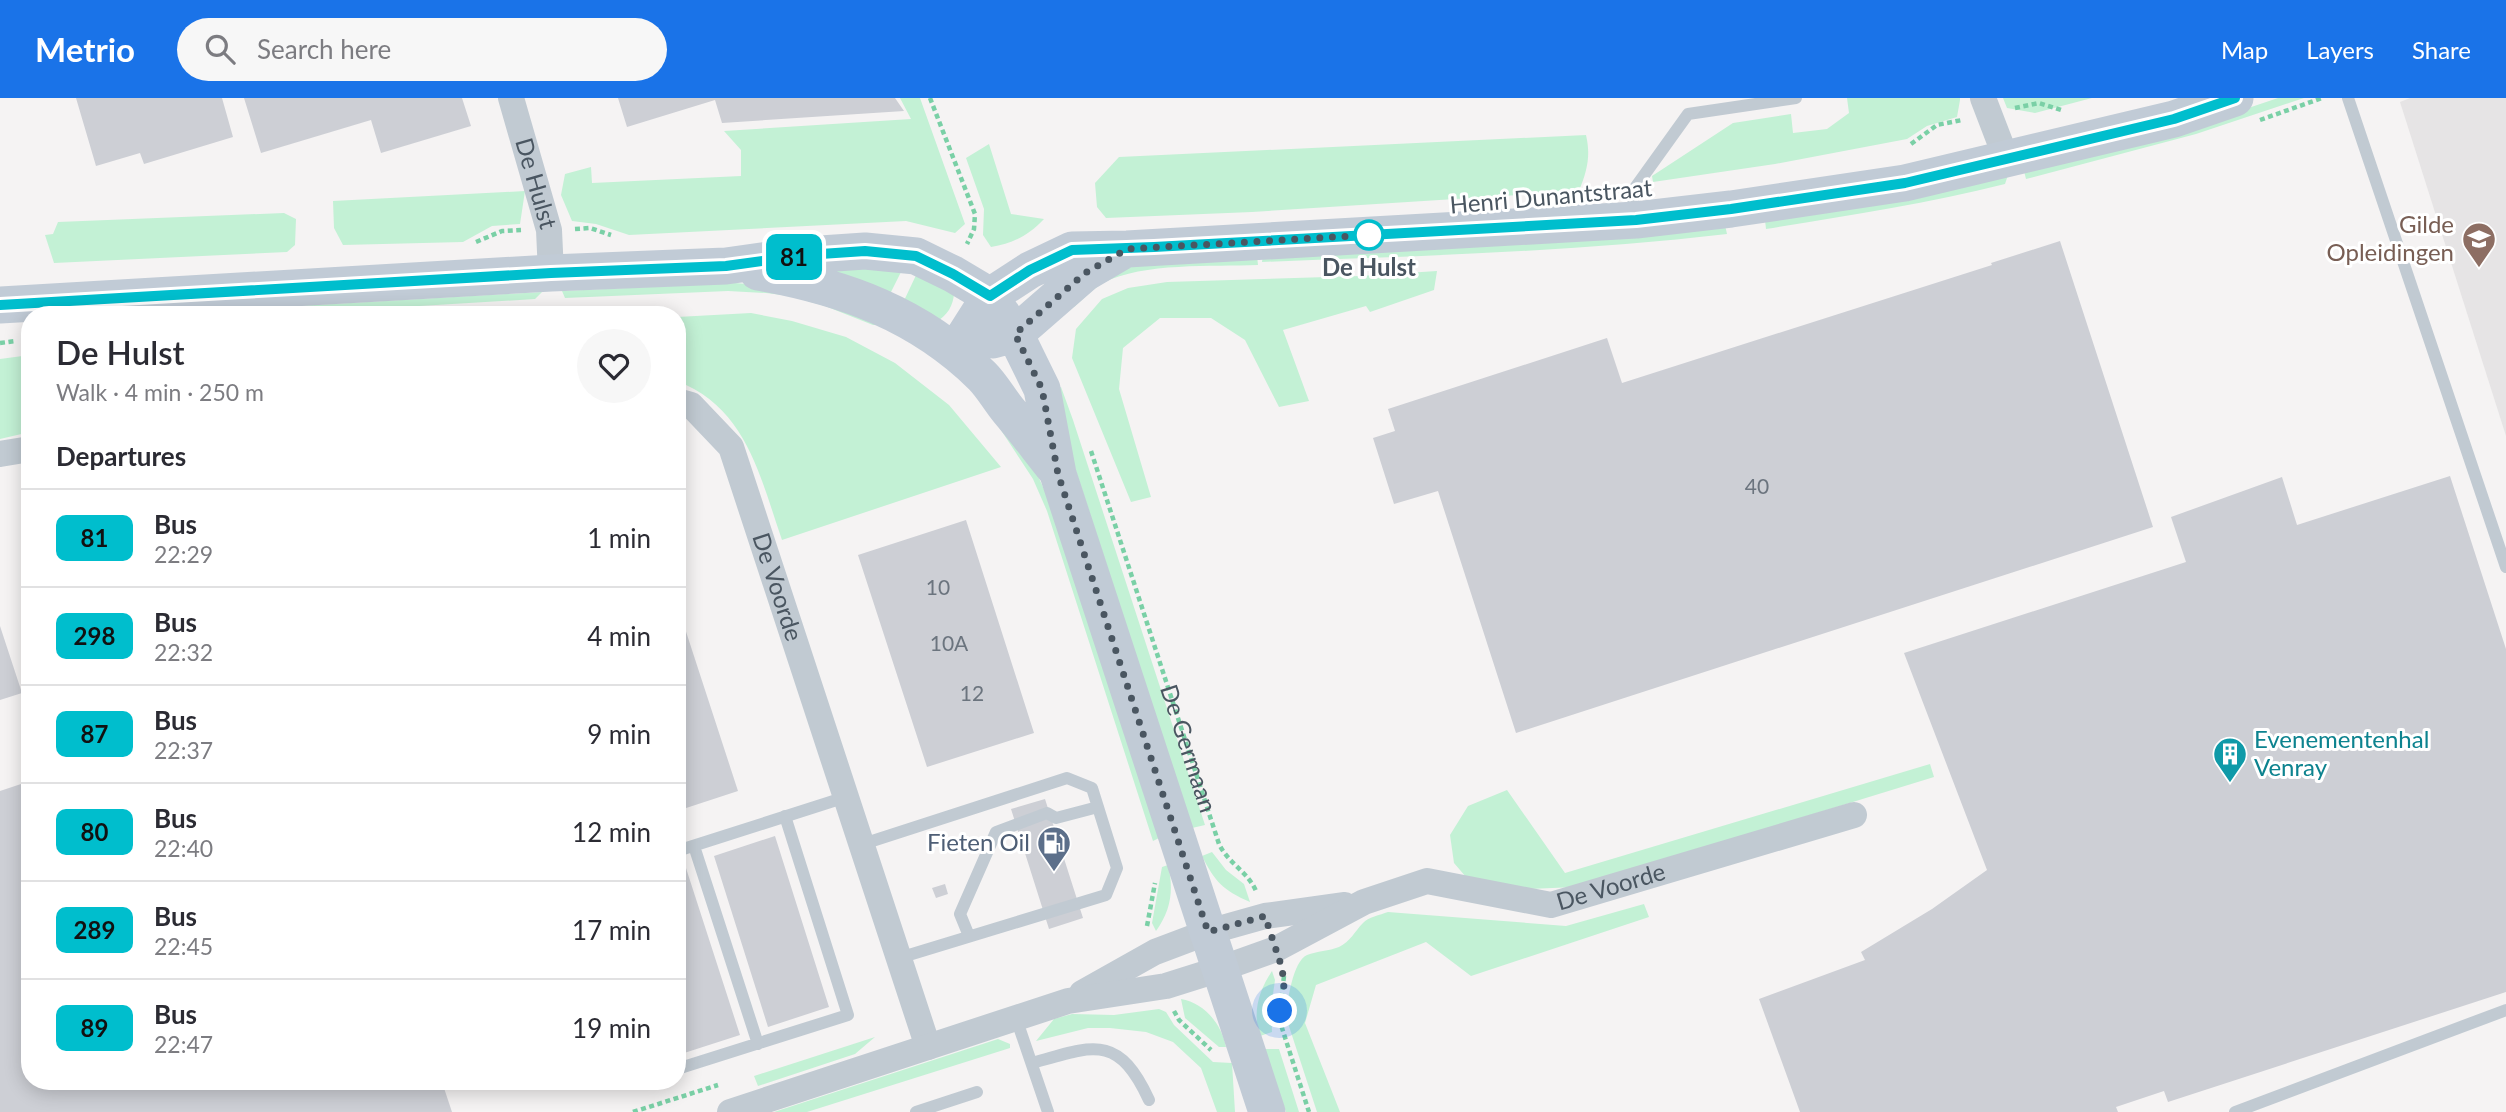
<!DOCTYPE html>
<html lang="en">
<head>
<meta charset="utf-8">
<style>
	body { margin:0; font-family:Lato,sans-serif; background:#f7f7f7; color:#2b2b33; height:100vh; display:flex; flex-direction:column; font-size:26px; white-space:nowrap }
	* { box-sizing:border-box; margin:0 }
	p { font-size:23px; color:#7c7c81 }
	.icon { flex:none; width:38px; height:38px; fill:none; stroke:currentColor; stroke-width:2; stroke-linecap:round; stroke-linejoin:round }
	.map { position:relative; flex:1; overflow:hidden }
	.drawer { position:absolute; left:21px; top:208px; width:665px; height:784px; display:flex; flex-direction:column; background:#fff; border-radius:28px; box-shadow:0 4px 18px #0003 }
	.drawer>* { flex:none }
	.badge { padding:0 14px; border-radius:10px; font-size:24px; line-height:46px }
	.you { position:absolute; width:35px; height:35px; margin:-18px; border:5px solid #fff; border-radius:50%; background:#1a73e8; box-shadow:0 0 0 10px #1a73e833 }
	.map>.badge { position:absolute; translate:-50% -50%; box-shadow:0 0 0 4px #fff }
	h2 { padding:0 35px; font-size:26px; line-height:63px }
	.round { display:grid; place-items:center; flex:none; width:74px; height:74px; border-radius:37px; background:#f7f7f7 }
	.headline { display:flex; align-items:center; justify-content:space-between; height:119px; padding:0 35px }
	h1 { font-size:33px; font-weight:600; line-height:52px }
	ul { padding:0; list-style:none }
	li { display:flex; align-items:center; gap:21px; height:98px; padding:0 35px; border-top:2px solid #e1e1e2 }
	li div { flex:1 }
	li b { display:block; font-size:26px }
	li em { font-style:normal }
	li .badge { min-width:77px; font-weight:700; text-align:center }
	header { display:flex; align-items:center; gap:42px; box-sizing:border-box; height:98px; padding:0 35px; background:#1a73e8; color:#fff }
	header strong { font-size:33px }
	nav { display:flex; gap:38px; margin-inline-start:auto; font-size:24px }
	.search { width:490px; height:63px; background:#f7f7f7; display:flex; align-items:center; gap:18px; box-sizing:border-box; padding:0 24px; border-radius:38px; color:#7c7c81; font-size:26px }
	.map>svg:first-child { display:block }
	.education { fill:#e6e4e5 }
	.green { fill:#c3f1d5 }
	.building { fill:#cdcfd5 }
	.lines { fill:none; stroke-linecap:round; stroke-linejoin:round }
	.path { stroke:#7ad0a6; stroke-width:4.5; stroke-dasharray:5 3.5; stroke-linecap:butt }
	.lane { stroke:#c1cad2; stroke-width:12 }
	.street { stroke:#c1cad2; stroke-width:26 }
	.secondary { stroke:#c1cbd6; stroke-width:37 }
	.line-casing { stroke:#fff; stroke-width:16 }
	.line { stroke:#00becd; stroke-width:10 }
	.walk { stroke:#4a5661; stroke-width:7; stroke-dasharray:0 12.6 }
	.stop-dot { fill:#fff; stroke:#00becd; stroke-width:3.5 }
	.labels { text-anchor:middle; stroke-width:6; stroke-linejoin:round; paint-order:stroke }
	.number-label { font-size:21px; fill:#6b747e }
	.street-label { font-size:24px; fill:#4a5661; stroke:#fff }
	.education-label { font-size:24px; fill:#785e54; stroke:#fff; text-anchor:end }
	.stop-label { font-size:24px; font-weight:bold; fill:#4a5661; stroke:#fff }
	.culture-label { font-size:24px; fill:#0d838f; stroke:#fff; text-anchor:start }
	.service-label { font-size:24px; fill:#4e5e75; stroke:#fff; text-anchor:end }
</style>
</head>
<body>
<header>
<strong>Metrio</strong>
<div class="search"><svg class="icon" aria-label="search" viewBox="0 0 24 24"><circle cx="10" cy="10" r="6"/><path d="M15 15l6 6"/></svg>Search here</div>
<nav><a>Map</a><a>Layers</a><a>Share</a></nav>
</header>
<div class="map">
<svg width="2506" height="1014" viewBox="0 0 2506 1014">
	<rect width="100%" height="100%" fill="#f5f3f3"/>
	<path class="education" d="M2410,0H2506V338L2400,4Z"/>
	<path class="green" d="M900,0H920L965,126L955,135L906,123L629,137L596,126L572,123L561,97L565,76L591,69L592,85L741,78V52L724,33L911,21Z
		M1847,0H1960V2L1957,19L1927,28L1907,41L1775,66L1653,84L1652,78L1733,25L1791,16L1793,35L1827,31L1849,15Z
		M2003,0H2092L2035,15L2007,10Z
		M2278,0H2304L2196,36L2026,81L2024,73L2186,31Z
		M1586,37C1591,58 1587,73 1579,93L1252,114L1106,120L1097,109L1095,85L1119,59Z
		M989,46L1011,116L1044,121C1028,138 1013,145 991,149L983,137L984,111L966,60Z
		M2008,77L2005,86C1926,106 1845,118 1766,131L1765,122Z
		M525,93L520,126L492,128L463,144L343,147L334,130L333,103Z
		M284,115L296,121L295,147L287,154L54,165L45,137L53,136L58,124Z
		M1725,127L1727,136C1573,154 1417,158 1262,164L1263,157Z
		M1257,158L1258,167C1212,169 1144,164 1103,185C1093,191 1083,201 1074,209L1068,208L1123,167Z
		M793,165L903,170L888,200Z
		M918,173L954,194C954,207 947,218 936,224L901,209Z
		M1437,173L1434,192L1370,214L1366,208L1283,232L1309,303L1279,309L1245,242L1211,220H1160L1123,250L1119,291L1151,399L1131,404L1072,260L1076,231L1102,201L1128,190L1167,184L1360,178Z
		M735,185L760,187L879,221L876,227H873L825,208L790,198L766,195L728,193L565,200L562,193Z
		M542,194L535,201L271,217H143Z
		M751,215L792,223L846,239L895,265L949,307L1001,369L782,442C760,379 747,310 677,283V219Z
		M30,257V334L0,341V261Z
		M1061,289L1073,322L1205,727L1192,730L1050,293Z
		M995,323L1038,378L1053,411L1161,739L1153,743L1047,413L1033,381Z
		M1930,666L1934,679L1576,789L1529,791L1466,779L1454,765L1450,737L1468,708L1507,692L1565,775Z
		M1212,754L1226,772L1244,786L1250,804C1223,792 1215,784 1202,758Z
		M1168,767C1174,792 1171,812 1156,833L1152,825L1162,769Z
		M1644,806L1649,819L1471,878L1426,844L1316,887L1305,925L1340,1014H1317L1286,919C1287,904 1293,863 1307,857C1317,853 1329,853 1339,849C1350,844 1355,833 1363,825C1368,819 1380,817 1388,814L1566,828Z
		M1272,873L1275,882L1271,910L1272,934L1260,938C1252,915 1259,892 1272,873Z
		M1181,901C1205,905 1222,927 1226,949H1219L1185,920Z
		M1159,911L1166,914L1174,927L1213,964L1232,965L1235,1014H1217L1201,970L1173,944L1146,934L1110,930H1088L1036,943L1054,921L1072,916L1114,917Z
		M875,939L855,956L758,988L754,978Z
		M998,941L1010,946V950L807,1014H774Z
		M1264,951H1279L1299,1014H1286Z"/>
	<path class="building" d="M76,0H222L233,39L144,66L140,55L96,68Z
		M244,0H462L471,28L381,55L371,22L261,55Z
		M618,0H895L904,13L722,25L715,2L627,29Z
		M2060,143L2153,429L1516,635L1438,393L1394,406L1373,340L1395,333L1388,311L1607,240L1622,285L1992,167L1991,165Z
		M2450,378L2506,551V894L2168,1004L2164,993L2116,1009L2118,1014H1800L1759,901L1865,862L1861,854L1932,811L1987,772L1904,555L2186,464L2171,419L2282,379L2297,427Z
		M966,422L1034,635L927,669L858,457Z
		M677,506L738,693L677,713Z
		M0,528L22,595L0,602Z
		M30,683V984H442L452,1014H0V693Z
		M1045,701L1083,820L1049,831L1011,711Z
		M775,738L829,909L768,929L714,758Z
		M685,767L740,937L678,957L677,770Z
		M945,786L948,796L936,800L932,790Z"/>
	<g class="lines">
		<g class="path">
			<path d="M930,0L975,116L974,131L967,146"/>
			<path d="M2015,10L2039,5L2061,12"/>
			<path d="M2260,22L2322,0"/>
			<path d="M1911,46L1937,27L1962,22"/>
			<path d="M575,131L590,130L611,137"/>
			<path d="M476,144L502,133L521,132"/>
			<path d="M0,245L16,243"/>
			<path id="s1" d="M1091,353L1219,746C1228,765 1248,774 1256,793"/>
			<path d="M1147,828L1155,785"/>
			<path d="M1284,878L1280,913L1281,927L1309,1014"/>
			<path d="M1174,913L1179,922L1211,952"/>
			<path d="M633,1014L718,987"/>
		</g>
		<path class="lane" d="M2348,0L2506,469
			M1635,118L1632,94L1688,16L1796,0
			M863,746L1067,680L1092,690L1117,770L1106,797L899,860
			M694,748L758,946
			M677,753L846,699
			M969,838L960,816L996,734L1047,715L1056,720L1098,709
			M1016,920L1048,1014
			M1032,965C1093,948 1118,935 1149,1002
			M677,971L848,917L785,718
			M916,1014L977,994
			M2235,1014L2506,912"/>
		<g class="street">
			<path id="s2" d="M511,0L549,132L551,175"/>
			<path d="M1983,0L2006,60"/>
			<path id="s3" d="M677,303L691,307L731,349L928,949"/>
			<path d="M0,356L30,351"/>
			<path d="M1082,895L1155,854L1208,834L1265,818L1345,807"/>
			<path id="s4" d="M730,1014L1068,903L1166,888L1220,871L1276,851L1364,804L1427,783L1551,807L1854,717"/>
		</g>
		<path class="secondary" d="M758,174C844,189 919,216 982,278C992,288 999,301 1008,312C1024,331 1039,351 1055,371
			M0,207L551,175L726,168L806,157L865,153L916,158L953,176L990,198L1015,236L1042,291L1058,376L1267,1014
			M993,242L1015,236L1085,175L1126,151
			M955,253L990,198L1030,172L1072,152L1127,151L1636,122L1731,111L1905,85L2174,21L2235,0"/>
	</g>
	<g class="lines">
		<g class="line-casing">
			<path id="line" d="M0,207L551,175L726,168L806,157L865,153L916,158L953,176L990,198L1030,172L1072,152L1154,149L1636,122L1731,111L1905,85L2174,21L2235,0"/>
		</g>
		<use href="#line" class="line"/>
		<path class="walk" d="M1280,913L1284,887L1282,870L1265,818L1208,834L1058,376L1042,291L1015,236L1085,175L1127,151L1369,137"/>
	</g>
	<defs>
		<g id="university-pin" transform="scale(1.75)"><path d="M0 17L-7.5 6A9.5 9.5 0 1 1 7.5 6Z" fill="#8d6e63" stroke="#fff"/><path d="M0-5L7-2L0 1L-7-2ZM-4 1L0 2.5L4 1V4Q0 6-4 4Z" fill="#fff"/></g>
		<g id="building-pin" transform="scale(1.75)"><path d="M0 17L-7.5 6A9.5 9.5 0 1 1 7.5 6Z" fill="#0f9aa8" stroke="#fff"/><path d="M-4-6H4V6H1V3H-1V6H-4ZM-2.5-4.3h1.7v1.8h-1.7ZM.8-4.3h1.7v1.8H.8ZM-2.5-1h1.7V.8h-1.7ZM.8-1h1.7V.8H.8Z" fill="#fff"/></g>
		<g id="fuel-pin" transform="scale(1.75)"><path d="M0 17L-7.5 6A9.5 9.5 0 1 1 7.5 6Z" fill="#5c6f8a" stroke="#fff"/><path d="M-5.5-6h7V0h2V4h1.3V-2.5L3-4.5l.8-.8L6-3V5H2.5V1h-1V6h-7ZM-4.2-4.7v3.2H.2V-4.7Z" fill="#fff"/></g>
	</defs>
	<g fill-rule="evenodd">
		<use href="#university-pin" x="2479" y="141"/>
		<use href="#building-pin" x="2230" y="656"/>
		<use href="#fuel-pin" x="1054" y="745"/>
	</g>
	<circle class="stop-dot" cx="1369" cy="137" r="14"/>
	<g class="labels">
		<g class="number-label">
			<text x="1757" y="396">40</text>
			<text x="938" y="497">10</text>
			<text x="949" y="553">10A</text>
			<text x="972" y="603">12</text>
		</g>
		<g class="street-label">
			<text dy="8" stroke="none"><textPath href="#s2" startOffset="89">De Hulst</textPath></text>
			<text transform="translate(1551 99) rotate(-5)" y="8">Henri Dunantstraat</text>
			<text dy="8" stroke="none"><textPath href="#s3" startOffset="220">De Voorde</textPath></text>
			<text dy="8" stroke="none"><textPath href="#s1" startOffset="313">De Germaan</textPath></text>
			<text dy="8" stroke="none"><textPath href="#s4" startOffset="926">De Voorde</textPath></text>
		</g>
		<g class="education-label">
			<text x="2454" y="135">Gilde<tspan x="2454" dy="28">Opleidingen</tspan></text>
		</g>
		<g class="stop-label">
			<text x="1369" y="178">De Hulst</text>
		</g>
		<g class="culture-label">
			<text x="2254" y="650">Evenementenhal<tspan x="2254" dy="28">Venray</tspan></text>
		</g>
		<g class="service-label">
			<text x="1030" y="753">Fieten Oil</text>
		</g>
	</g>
</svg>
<div class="you" style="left:1280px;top:913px"></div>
<b class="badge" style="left:794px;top:159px;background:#00becd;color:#111">81</b>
<section class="drawer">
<div class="headline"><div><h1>De Hulst</h1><p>Walk · 4 min · 250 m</p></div><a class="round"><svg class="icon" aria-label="heart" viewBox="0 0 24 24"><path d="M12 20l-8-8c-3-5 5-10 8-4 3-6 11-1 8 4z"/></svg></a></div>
<h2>Departures</h2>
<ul>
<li><span class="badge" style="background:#00becd;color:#111">81</span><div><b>Bus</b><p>22:29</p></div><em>1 min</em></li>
<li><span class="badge" style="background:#00becd;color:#111">298</span><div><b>Bus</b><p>22:32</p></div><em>4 min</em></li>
<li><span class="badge" style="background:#00becd;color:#111">87</span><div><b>Bus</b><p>22:37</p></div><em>9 min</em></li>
<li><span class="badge" style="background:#00becd;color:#111">80</span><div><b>Bus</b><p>22:40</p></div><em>12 min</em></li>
<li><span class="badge" style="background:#00becd;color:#111">289</span><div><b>Bus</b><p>22:45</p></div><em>17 min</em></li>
<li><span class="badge" style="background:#00becd;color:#111">89</span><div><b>Bus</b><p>22:47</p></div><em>19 min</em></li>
</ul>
</section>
</div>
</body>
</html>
